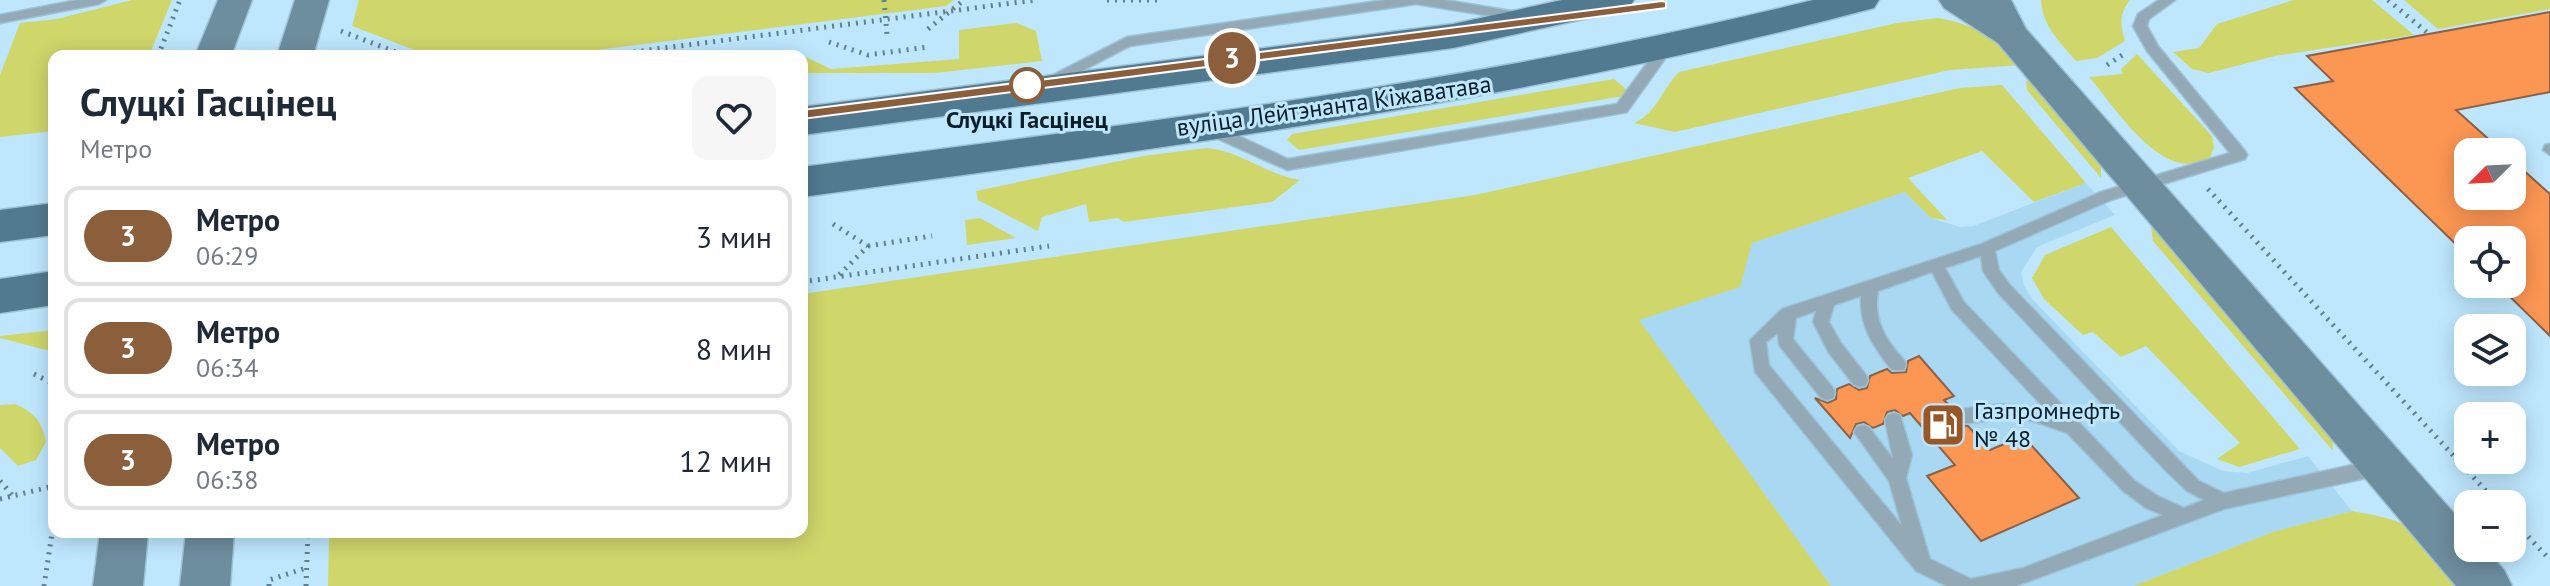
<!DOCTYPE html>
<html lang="ru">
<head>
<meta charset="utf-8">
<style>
	body { margin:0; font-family:"PT Sans",sans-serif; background:#f6f6f7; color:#1f2937; height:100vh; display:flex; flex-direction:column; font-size:30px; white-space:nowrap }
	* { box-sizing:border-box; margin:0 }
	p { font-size:26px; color:#747a83 }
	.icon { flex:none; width:44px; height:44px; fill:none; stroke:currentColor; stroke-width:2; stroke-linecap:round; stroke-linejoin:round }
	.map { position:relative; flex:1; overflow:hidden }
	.drawer { position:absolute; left:48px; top:50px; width:760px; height:488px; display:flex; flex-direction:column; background:#fff; border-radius:16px; box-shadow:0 4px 20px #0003 }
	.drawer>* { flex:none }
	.badge { padding:0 16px; border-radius:26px; font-size:28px; line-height:52px }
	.needle { width:52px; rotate:246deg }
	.fabs { position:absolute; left:2454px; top:138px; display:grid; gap:16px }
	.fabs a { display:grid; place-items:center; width:72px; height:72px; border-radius:16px; background:#fff; box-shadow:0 4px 20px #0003; font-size:40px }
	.map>.badge { position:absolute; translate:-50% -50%; box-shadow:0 0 0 4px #fff }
	.round { display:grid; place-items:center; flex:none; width:84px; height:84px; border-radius:16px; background:#f6f6f7 }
	.head { display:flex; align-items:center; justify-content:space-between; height:136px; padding:0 32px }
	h1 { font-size:38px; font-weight:800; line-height:60px }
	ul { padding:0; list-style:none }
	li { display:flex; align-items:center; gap:24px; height:100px; margin:0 16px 12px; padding:0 16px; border:4px solid #e0e1e3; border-radius:16px }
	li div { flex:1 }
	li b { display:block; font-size:30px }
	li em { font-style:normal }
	li .badge { min-width:88px; font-weight:700; text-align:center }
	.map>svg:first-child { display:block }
	.built { fill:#a9d8f2 }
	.green { fill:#cfd66a }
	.building { fill:#fb9653; stroke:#8b6147; stroke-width:2 }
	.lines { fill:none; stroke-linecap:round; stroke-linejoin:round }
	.lane-casing { stroke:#9dc3d7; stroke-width:3 }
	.secondary-casing { stroke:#9dc3d7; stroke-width:3 }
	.primary-casing { stroke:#9dc3d7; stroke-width:3 }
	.path { stroke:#607f8f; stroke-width:5; stroke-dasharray:2 6; stroke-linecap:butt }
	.lane { fill:#93a9b5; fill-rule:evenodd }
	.secondary { fill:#6d8e9f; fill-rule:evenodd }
	.primary { fill:#517a90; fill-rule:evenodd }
	.line { fill:#8b5e3c; stroke:#fff; stroke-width:2 }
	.stop-dot { fill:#fff; stroke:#8b5e3c; stroke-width:4 }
	.labels { text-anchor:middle; stroke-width:6; stroke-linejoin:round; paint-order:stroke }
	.street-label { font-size:24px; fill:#091e28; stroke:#bee7fe }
	.stop-label { font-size:24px; font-weight:bold; fill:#091e28; stroke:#bee7fe }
	.poi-label { font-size:24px; fill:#091e28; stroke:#bee7fe; text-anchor:start }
</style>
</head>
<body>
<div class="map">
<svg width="2550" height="586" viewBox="0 0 2550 586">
	<rect width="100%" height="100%" fill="#bee7fe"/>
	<path class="built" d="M2086,183L2115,215L2037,247L2021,272L2024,286L2033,300L2179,451L2223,471L2247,473L2308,456L2352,511L2273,532L2133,586H1831L1638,320L1739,287L1751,243L1905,192L1931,218L1960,227L1973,226Z"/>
	<path class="green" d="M132,0H172L149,56H54V131L0,137V75L20,23L57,19Z
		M359,0H954L946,6L549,56H430L352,26Z
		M2041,0H2130C2119,14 2120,24 2125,41L2097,58L2076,61C2060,42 2042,26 2041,0Z
		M2294,0H2372L2414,35L2275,56L2209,73L2192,69L2173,52L2199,48L2217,24Z
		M2404,0H2550V9L2438,29Z
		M1938,18C1975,24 1997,39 2022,65L1950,70L1675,132L1634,123C1657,113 1662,89 1679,72L1897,23Z
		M1016,23L1036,31L1042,61L935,73H802V56H766L795,52L831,69L959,59V30Z
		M2137,54L2212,136L2214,147L2210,158C2163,186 2116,108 2089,77L2123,74L2121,69Z
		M1614,79L1626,89L1624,96L1299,150L1287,140L1292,134Z
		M2038,80L2101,161V178L2027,90L2026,81Z
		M2002,85L2086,183L2034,202L1982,151L1908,178L1947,220L1931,218L1905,192L1752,243L1740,287L1639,320L1831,586H328L329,538L336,532H802V294L1475,195L1960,88Z
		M1206,148C1240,150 1266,175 1300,180L1272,202L1124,222L1118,218L1089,222L1086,204L1042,217L1038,231L978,200L976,191L1143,156Z
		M980,218L1016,238L967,245L965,220Z
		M2111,227L2300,449L2239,467L2217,459L2240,443L2146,346L2121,357L2093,332L2083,335L2044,299L2032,278L2045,255Z
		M2151,227L2165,232L2332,429L2333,451L2153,241Z
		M54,330V352L0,338V336Z
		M15,404C35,413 42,421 46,442L36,460L18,466L0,448V405Z
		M2352,511C2424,523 2425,535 2473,586H2133L2273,532Z"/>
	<path class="building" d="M2550,12V92L2456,110L2503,152H2468V196H2512V160L2550,194V336L2497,284H2512V240H2468V256L2295,88L2333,81L2307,56Z
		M1919,356L1954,396L1944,400L1953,409L1948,415L1951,424L1968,426L1990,450L2023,436L2079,498L1981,541L1927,476L1955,465L1910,413L1903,416L1895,410L1887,412L1883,424L1873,428L1864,422L1856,424L1850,438L1815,398L1828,403L1836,399L1837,389L1849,384L1859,390L1867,388L1870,376L1887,369L1892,373L1906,372L1908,361Z"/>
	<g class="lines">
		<g class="lane-casing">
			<path id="lane" d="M77,0H106L99,4L0,23V15Z
				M1385,0H1445L1523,13L1530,17L1523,21L1416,4L1130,46L1055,85L1050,87L1043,82L1045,79L1127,37Z
				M2159,0H2175L2149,19L2147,26L2158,46L2245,151L2247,155L2245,159L2111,200L1995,251L1999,270L2010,285L2199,481L2224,493L2380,459L2386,462L2389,467L2386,472L2380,475L2224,509L2016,586H1947L1916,571L1755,372L1750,340L1782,309L1981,244L2101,192L2230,153L2147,51L2133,26L2138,14ZM1981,256L1983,271L1998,293L2166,471L2187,491L2204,500L2184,508L2158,496L2135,481L1964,302L1945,268ZM1932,272L1952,310L2048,412C2018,402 1984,402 1954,412L1951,417L1954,422L1960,424L2014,418L2036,422L2067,433L2123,491L2146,508L2163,515L2023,568L1971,579L1930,559L1906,478L1912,455L1900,415L1894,413L1888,415L1885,420L1893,459L1869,427L1863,425L1857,427L1854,432L1889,481L1902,526L1769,365L1766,342L1778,333L1779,345L1821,398L1827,400L1833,398L1835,393L1833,388L1793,339L1796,318L1816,311L1813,322L1829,353L1854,385L1860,387L1866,385L1868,380L1866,375L1841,343L1829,322L1834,305L1861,296C1859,326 1874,348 1892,370H1904L1906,365L1904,360C1885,339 1873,320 1878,291Z
				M1667,41L1672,43L1674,46L1672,49L1627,112L1622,113L1287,170L1205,133L1203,129L1205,125H1215L1288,159L1617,104L1662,43Z
				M2550,144V155L2543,150L2545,145Z"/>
		</g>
		<g class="secondary-casing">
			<path id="secondary" d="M218,0H252L231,56H195Z
				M295,0H329L313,56H277Z
				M1939,0H2011L2026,29L2468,529V548H2485L2504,570L2512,586H2456L1998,43L1944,8Z
				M100,532H148L143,586H93Z
				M186,532H234L230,586H180Z"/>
		</g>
		<g class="primary-casing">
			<path id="primary" d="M1562,0H1634L1629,8L1616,12L1453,48L802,135V107L1453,24Z
				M1813,0H1879L1874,8C1522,102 1162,148 802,197V167C1141,123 1481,82 1813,0Z
				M54,203V235L0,242V210Z
				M54,271V305L0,313V279Z"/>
		</g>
		<path class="path" d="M884,0L887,35
			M1107,0H1158
			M2388,0L2429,34
			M928,29L964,0
			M341,31L406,56
			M829,42L868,55L928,47
			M158,56L180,0
			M602,56L1036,0
			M2107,65L2124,54
			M2208,189L2498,504
			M833,224L868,246L839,275
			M868,246L932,236
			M802,282L1049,246
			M34,374L54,384
			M0,481L14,497
			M0,499L54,486
			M2512,519L2550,560
			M44,586L54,520
			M269,586V580L306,568
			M306,586L308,532"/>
		<use href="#lane" class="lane"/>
		<use href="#secondary" class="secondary"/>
		<use href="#primary" class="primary"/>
	</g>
	<path class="line" d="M1662,1L1666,2V8L802,119L795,114L802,110Z"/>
	<defs>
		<g id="fuel-square" transform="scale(2.3)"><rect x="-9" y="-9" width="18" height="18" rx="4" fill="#995627" stroke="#bee7fe"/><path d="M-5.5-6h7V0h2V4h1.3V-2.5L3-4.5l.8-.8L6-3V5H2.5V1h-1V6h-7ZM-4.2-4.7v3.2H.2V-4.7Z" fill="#fff"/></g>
	</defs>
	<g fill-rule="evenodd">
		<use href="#fuel-square" x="1943" y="425"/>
	</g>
	<circle class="stop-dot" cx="1027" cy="85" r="16"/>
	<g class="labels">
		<g class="street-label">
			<text transform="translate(1334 106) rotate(-8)" y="8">вуліца Лейтэнанта Кіжаватава</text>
		</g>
		<g class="stop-label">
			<text x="1027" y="128">Слуцкі Гасцінец</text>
		</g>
		<g class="poi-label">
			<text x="1974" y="419">Газпромнефть<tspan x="1974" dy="28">№ 48</tspan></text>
		</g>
	</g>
</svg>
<div class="fabs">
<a><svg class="needle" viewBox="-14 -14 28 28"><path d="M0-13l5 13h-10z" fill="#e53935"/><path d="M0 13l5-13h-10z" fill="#747a83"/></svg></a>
<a><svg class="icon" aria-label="locate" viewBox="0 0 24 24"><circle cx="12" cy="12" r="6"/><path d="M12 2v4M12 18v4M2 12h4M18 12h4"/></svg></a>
<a><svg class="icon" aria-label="layers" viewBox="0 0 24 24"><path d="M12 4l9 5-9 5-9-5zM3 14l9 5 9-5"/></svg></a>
<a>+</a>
<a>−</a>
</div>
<b class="badge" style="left:1232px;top:58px;background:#8b5e3c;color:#fff">3</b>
<section class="drawer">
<div class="head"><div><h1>Слуцкі Гасцінец</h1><p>Метро</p></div><a class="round"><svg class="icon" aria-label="heart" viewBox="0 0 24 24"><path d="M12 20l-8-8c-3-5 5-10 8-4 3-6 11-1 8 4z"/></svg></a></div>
<ul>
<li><span class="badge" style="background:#8b5e3c;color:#fff">3</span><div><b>Метро</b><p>06:29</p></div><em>3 мин</em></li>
<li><span class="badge" style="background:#8b5e3c;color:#fff">3</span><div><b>Метро</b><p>06:34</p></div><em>8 мин</em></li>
<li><span class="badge" style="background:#8b5e3c;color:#fff">3</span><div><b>Метро</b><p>06:38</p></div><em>12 мин</em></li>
</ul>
</section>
</div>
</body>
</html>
